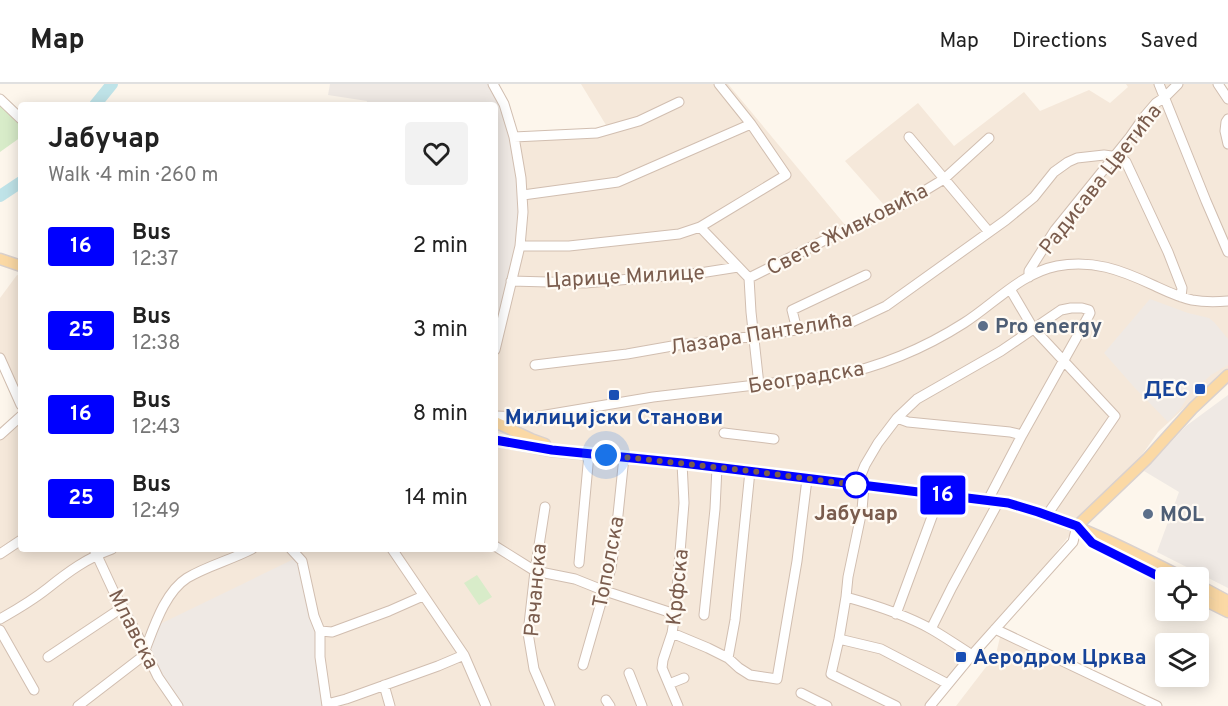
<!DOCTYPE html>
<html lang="en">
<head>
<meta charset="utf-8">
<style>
	body { margin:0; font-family:Overpass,sans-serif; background:#f2f2f2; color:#222; height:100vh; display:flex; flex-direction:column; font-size:22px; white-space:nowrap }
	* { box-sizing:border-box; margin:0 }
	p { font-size:20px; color:#767676 }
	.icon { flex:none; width:33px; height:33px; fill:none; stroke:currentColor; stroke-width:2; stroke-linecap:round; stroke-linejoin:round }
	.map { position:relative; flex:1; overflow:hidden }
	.drawer { position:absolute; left:18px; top:18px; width:480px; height:450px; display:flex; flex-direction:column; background:#fff; border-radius:6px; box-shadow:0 3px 15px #0003 }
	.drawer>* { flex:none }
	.badge { padding:0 12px; border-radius:4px; font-size:21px; line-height:39px }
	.buttons { position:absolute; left:1155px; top:483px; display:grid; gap:12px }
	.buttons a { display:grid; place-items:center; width:54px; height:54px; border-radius:6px; background:#fff; box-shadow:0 3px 15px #0003; font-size:30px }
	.you { position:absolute; width:30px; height:30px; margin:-15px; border:4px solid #fff; border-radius:50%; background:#1a73e8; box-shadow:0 0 0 9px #1a73e833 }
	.map>.badge { position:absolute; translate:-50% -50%; box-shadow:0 0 0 3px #fff }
	.round { display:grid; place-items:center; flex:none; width:63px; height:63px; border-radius:6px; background:#f2f2f2 }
	.head { display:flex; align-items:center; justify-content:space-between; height:102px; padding:0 30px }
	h1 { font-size:28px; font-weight:700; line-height:45px }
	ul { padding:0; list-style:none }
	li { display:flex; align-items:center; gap:18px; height:84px; padding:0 30px }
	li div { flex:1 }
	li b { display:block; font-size:22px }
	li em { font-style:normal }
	li .badge { min-width:66px; font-weight:700; text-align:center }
	header { display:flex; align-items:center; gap:36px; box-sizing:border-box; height:84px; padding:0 30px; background:#fff; border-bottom:2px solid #e0e0e0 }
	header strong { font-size:28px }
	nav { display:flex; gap:33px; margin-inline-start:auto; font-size:21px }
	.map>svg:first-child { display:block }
	.residential { fill:#f5e8da }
	.industrial { fill:#efe9e4 }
	.green { fill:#d8ecc9 }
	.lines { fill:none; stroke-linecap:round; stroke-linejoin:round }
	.river { stroke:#bfe3e8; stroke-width:12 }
	.minor-casing { stroke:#d1beb0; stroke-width:11 }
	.major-casing { stroke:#dad1cd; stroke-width:13 }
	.minor { stroke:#fff; stroke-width:9 }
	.major { stroke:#fbd9a5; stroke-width:10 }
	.line-casing { stroke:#fff; stroke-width:14 }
	.line { stroke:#00f; stroke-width:9 }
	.walk { stroke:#7a5c4d; stroke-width:6; stroke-dasharray:0 10.8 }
	.service-dot { fill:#5c6f8a; stroke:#fffaf3; stroke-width:2 }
	.transit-dot { fill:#1a4fb4; stroke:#fffaf3; stroke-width:2 }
	.stop-dot { fill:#fff; stroke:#00f; stroke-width:3 }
	.labels { text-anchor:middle; stroke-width:4.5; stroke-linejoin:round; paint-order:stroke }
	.street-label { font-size:21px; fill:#7a5c4d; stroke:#fffaf3 }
	.service-label { font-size:21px; font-weight:bold; fill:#4e5e75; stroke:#fffaf3; text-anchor:start }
	.transit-label { font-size:21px; font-weight:bold; fill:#164399; stroke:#fffaf3; text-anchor:end }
	.stop-label { font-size:21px; font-weight:bold; fill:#7a5c4d; stroke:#fffaf3 }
</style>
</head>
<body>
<header>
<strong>Map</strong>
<nav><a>Map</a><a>Directions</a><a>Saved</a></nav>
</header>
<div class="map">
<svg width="1228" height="622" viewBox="0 0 1228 622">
	<rect width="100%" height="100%" fill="#fdf6ec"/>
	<path class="residential" d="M581,0H728L846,142L884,121L845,77L918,19L954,62L1024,8L1040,27L1089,6L1110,19L1128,3L1126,0H1219L1228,15V284L1158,348L1126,394L1077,442L933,622H0V355L21,337V465H495V266L525,113L520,55L609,46Z
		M17,191L21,192V322L0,274V214Z
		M1001,549L1146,622H956L996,570Z"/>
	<path class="industrial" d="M330,0H493L504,20L523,128L495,266V21H366L367,17L328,11Z
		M1150,215L1188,229L1209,234L1214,238L1228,255V281L1211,291L1188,312L1181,324L1168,338L1134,303L1104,269Z
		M1228,311V504L1157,468L1179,408L1144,387L1186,342Z
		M298,473L314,532L327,622H178L147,571L158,541Z"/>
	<path class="green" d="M0,21L21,42V53L0,68Z
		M477,491L492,513L479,521L464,499Z"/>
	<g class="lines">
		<path class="river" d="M95,21L112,0
			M0,112L21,98"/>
		<g class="minor-casing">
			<path id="minor" d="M493,0L504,20L514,53L521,94L523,128L520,162L495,266
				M1159,0L1206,117L1228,168
				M1218,0L1228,15
				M0,15L21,35
				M1228,35L1226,38L1225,47L1228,60
				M514,53L597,49L639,37L679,18
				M909,53L989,148
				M523,111L618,98L751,40
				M700,143L749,194L751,228L759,301
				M520,162H569L679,150L700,143L786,91L751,40L719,0
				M1029,193V187L1055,146L1130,53L1144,33L1156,19L1165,13L1178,0
				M749,194L835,151L901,121L944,95L989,54
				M511,197L585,199L700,189L738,183
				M1010,205L1033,244L1115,332L1047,431
				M797,246L792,226L866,191
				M0,274L21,321
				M535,281L627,270L678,261L726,256L852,238L886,222L1006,136L1034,113L1054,88L1068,78L1077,74L1104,71L1119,73L1126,78L1168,168L1182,204L1181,213
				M495,332L534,333L653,313L833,292C878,284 925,264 964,239C994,220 1021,189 1057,182C1092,175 1121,186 1153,201C1166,207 1178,213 1192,216C1203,218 1216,218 1228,217
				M897,334L908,338L1010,348L1022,351
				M724,349L774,355
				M0,351L21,332
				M857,401L865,381L878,359L897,334L917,315L1001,267L1061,226L1071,224H1082L1089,226L1090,229L1088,233L1022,351L988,416
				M864,402L862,426L848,493L846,513L839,555L831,590L896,622
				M545,423L535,487L528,549L534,585L550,622
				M495,462L535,487L575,495L605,507L675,530
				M94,465L113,506L138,552L158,593L178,622
				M291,465L302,477L314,532L320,547V573L327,622
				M392,465L464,571L486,622
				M0,470L21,456
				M579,479L589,370
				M846,513C875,521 904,530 931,545C945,553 958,562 972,571
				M896,530L940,411
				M704,531L715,425L717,383
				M0,535C16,526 33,516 48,504C68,488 87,474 112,465
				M931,545L952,503L999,417
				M995,545L1157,622
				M0,546L34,606
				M320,547L332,548L389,527L423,512
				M672,549L708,564L728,574L739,584L750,591L777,595L797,477L807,395
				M839,555L881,565L948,600
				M145,566C154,543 165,508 187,494C207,482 231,476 252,465
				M48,573L123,523
				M728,574L735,536L750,387
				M583,581L611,484L616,450L624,373
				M629,589L642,622
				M669,600L684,594
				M384,601L390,622
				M801,609L827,622
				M606,616L610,622
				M327,620L346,615L438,582L464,571
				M78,622L147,569
				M678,622L662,584L663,576L672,549L675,530L684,419L682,379
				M930,622L972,571L1073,458L1077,442"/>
		</g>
		<g class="major-casing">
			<path id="major" d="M0,175L21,182
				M495,338L531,355L545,360
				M495,356L552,367L682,379L1008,419C1070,436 1127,465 1184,494
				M1077,442L1147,375L1193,324L1228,291
				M1079,445L1092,459L1166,496
				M1198,501L1228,517
				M1198,513L1228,528"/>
		</g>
		<use href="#minor" class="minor"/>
		<use href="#major" class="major"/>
	</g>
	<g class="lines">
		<g class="line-casing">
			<path id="line" d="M495,356L552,366L682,379L1008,419L1038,428L1077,442L1092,459L1166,496"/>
		</g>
		<use href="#line" class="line"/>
		<path class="walk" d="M606,371L750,387L857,401H856"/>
	</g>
	<g class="service-dot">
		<circle cx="983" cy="242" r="6"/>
		<circle cx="1148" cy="430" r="6"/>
	</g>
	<g class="transit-dot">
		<rect x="1194" y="299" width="12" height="12" rx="3"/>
		<rect x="608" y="305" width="12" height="12" rx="3"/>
		<rect x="955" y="567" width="12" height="12" rx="3"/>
	</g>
	<circle class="stop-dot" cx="856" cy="401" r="12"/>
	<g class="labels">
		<g class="street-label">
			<text transform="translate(1100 95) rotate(-52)" y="7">Радисава Цветића</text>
			<text transform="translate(847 145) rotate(-27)" y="7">Свете Живковића</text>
			<text transform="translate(625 192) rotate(-3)" y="7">Царице Милице</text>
			<text transform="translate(761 249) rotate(-9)" y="7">Лазара Пантелића</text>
			<text transform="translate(806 293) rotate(-9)" y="7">Београдска</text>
			<text transform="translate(608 478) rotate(-79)" y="7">Тополска</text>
			<text transform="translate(677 503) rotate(-84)" y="7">Крфска</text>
			<text transform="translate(535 506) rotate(-85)" y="7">Рачанска</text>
			<text transform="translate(134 545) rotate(63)" y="7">Млавска</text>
		</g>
		<g class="service-label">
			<text x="995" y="249">Pro energy</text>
			<text x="1160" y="437">MOL</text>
		</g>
		<g class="transit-label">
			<text x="1188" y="312">ДЕС</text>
			<text x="614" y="340" text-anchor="middle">Милицијски Станови</text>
			<text x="973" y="580" text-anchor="start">Аеродром Црква</text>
		</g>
		<g class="stop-label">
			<text x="856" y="436">Јабучар</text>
		</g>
	</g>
</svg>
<div class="buttons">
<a><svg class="icon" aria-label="locate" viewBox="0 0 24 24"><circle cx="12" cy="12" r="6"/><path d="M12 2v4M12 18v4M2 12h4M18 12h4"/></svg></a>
<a><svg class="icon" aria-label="layers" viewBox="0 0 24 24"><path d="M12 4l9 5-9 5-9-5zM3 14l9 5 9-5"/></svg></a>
</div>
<div class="you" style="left:606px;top:371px"></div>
<b class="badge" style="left:943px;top:411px;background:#00f;color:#fff">16</b>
<section class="drawer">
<div class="head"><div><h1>Јабучар</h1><p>Walk · 4 min · 260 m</p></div><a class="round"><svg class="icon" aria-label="heart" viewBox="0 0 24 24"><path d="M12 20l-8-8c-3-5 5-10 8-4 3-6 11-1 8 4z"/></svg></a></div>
<ul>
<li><span class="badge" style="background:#00f;color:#fff">16</span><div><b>Bus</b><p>12:37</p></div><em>2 min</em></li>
<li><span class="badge" style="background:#00f;color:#fff">25</span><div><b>Bus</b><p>12:38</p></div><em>3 min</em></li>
<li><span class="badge" style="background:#00f;color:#fff">16</span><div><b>Bus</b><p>12:43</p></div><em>8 min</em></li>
<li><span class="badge" style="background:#00f;color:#fff">25</span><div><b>Bus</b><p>12:49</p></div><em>14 min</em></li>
</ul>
</section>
</div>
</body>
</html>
